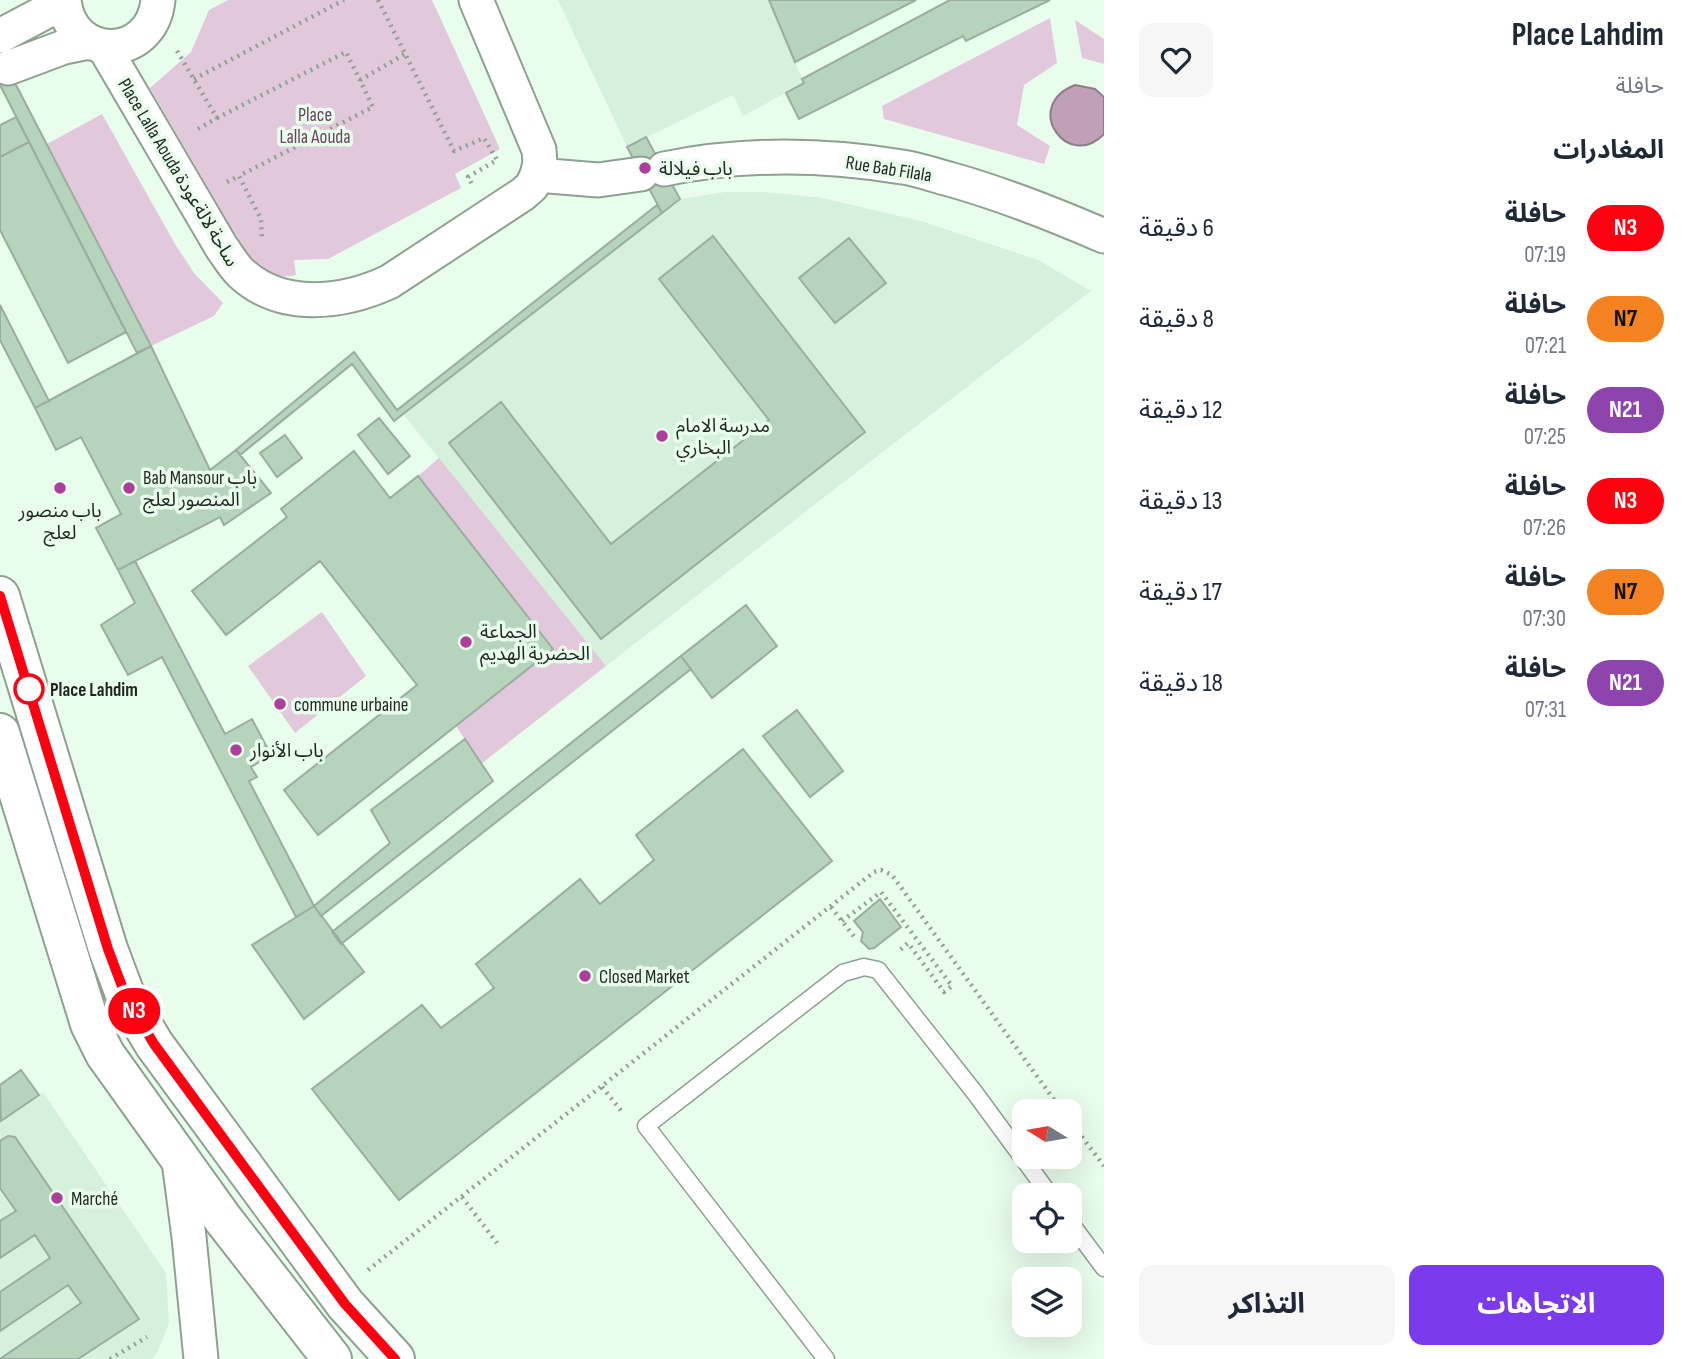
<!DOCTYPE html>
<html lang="ar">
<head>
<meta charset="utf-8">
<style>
	body { margin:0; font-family:"Sofia Sans Condensed","Noto Sans Arabic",sans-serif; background:#f6f6f7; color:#1f2937; direction:rtl; height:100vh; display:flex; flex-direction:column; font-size:26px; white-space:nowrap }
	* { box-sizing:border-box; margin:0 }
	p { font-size:23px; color:#747a83 }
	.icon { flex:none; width:38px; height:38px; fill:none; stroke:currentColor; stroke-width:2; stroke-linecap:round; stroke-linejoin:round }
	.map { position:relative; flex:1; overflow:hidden; direction:ltr }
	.drawer { display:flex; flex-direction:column; background:#fff; width:595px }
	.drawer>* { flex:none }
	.badge { padding:0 14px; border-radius:23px; font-size:24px; line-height:46px }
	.needle { width:46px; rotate:281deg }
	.buttons { position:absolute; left:1012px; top:1099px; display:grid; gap:14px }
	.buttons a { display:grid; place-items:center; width:70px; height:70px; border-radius:14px; background:#fff; box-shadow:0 7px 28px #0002; font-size:35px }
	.map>.badge { position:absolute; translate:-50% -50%; box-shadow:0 0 0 4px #fff }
	h2 { padding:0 35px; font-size:26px; line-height:63px }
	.round { display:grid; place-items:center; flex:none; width:74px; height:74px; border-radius:14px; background:#f6f6f7 }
	.headline { display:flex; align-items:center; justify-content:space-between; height:119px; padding:0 35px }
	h1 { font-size:33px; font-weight:700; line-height:52px }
	.primary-button { display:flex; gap:14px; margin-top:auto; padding:14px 35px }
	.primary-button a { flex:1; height:80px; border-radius:14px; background:#7c3aed; color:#fff; font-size:28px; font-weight:700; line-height:80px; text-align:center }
	.primary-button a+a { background:#f6f6f7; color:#1f2937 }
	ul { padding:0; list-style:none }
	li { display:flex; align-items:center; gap:21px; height:91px; padding:0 35px }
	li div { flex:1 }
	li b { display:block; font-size:26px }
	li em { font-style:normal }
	li .badge { min-width:77px; font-weight:700; text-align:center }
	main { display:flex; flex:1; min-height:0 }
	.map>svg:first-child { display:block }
	.built { fill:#d6f1db }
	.green { fill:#e1c8da }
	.water { fill:#bfa0b7; stroke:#8f7b8a; stroke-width:2 }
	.building { fill:#b6d4bb; stroke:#9aad9e; stroke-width:2 }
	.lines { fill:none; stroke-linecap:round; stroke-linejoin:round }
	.service-casing { stroke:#8ea191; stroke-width:19 }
	.minor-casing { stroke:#8ea191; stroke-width:37 }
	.secondary-casing { stroke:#8ea191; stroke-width:42 }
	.path { stroke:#919f93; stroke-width:4.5; stroke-dasharray:2 5; stroke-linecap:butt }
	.service { stroke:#fff; stroke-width:16 }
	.minor { stroke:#fff; stroke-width:33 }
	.secondary { stroke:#fff; stroke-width:38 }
	.line-casing { stroke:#fff; stroke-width:16 }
	.line { stroke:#f01; stroke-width:10 }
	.poi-dot { fill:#ae3e9b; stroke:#e9fdec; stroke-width:2.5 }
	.stop-dot { fill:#fff; stroke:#f01; stroke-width:3.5 }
	.labels { text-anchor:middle; stroke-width:7; stroke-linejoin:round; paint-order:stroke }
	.park-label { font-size:19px; fill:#6c4162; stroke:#e9fdec }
	.poi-label { font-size:19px; fill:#1f2620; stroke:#e9fdec; text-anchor:start }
	.street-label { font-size:19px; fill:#1f2620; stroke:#e9fdec }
	.stop-label { font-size:19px; font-weight:bold; fill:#1f2620; stroke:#e9fdec; text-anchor:start }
</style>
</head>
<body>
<main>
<section class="drawer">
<div class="headline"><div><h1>Place Lahdim</h1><p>حافلة</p></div><a class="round"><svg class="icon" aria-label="heart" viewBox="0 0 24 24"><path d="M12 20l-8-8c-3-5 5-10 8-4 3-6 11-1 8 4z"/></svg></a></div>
<h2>المغادرات</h2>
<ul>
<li><span class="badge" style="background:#f01;color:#fff">N3</span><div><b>حافلة</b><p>07:19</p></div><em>6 دقيقة</em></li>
<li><span class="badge" style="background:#f58220;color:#111">N7</span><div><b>حافلة</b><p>07:21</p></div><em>8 دقيقة</em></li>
<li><span class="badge" style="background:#8e44ad;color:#fff">N21</span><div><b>حافلة</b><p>07:25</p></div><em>12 دقيقة</em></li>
<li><span class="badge" style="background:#f01;color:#fff">N3</span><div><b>حافلة</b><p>07:26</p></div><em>13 دقيقة</em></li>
<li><span class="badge" style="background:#f58220;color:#111">N7</span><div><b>حافلة</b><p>07:30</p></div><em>17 دقيقة</em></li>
<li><span class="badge" style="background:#8e44ad;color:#fff">N21</span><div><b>حافلة</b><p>07:31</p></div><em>18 دقيقة</em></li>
</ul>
<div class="primary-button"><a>الاتجاهات</a><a>التذاكر</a></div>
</section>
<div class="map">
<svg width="1104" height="1359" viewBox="0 0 1104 1359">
	<rect width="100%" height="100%" fill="#e9fdec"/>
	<path class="built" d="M558,0H769L804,83L743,116L733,95L627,147Z
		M725,192H764L818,197L921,221L1038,260L1091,291L606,666L403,414L680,199Z
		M43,1092L166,1273L169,1324L157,1353L152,1359H0V1122Z"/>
	<path class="green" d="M228,0H432L500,149L455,174L461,188L328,259L294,260L296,275C270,281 260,267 244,249L150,88L191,52L209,10Z
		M1050,18L1057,63L1024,85L1017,125L1050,146L1044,164L884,119L882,106Z
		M1075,20L1104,39V64L1082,58Z
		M102,114L175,244L194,273L223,303L214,316L151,346L47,144Z
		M439,458L606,666L481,764L456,726L553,649L418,476Z
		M322,612L366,676L295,733L248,666Z"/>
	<path class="water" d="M1075,85L1095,89L1104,97V134C1068,172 1021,106 1075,85Z"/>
	<path class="building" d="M769,0H916L795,62Z
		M950,0H1050L966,41L963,36L799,119L786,93L804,83L802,79Z
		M0,54L151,346L137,353L0,85Z
		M16,117L29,142L0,157V125Z
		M646,137L680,199L662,213L627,147Z
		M29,142L126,332L68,363L0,230V157Z
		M657,205L662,213L394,421L352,364L240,455L236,450L354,352L397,410Z
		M713,236L865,432L601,639L449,443L501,402L611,544L769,420L659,279Z
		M849,238L886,283L835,323L799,278Z
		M0,305L49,401L35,408L0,340Z
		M151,346L210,470L236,450L271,493L224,525L220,517L118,570L96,528L121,514L81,437L56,450L35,408Z
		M379,418L410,456L388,474L358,435Z
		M285,435L302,458L277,477L260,453Z
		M354,451L390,498L418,476L553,649L318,835L284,790L417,685L320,561L226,635L192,591L287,517L281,509Z
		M135,561L225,734L252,719L271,755L251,767L257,777L249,781L314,906L296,917L162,657L128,675L101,625L135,603L118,570Z
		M746,605L777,646L712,698L681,656Z
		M681,656L691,669L341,944L332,932Z
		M797,710L843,771L810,797L763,736Z
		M465,739L493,781L321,916L314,906L390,843L371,810Z
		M743,749L832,861L399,1200L312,1089L422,1005L441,1028L494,988L476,964L580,879L600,904L654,860L636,835Z
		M880,899L901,927L874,948L869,949L861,941L863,932L854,921Z
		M314,906L364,972L304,1019L252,945Z
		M21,1070L39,1095L1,1121L0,1085Z
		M8,1136L15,1137L139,1319L78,1359H0L81,1303L68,1285L0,1331V1292L50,1258L35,1235L0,1258V1221L16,1211L0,1188V1141Z"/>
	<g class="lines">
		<g class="service-casing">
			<path id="service" d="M1069,1221L1104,1268
				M826,1359L646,1126L843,973L864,967L878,970L975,1093L1050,1195"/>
		</g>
		<g class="minor-casing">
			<path id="minor" d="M64,0C70,62 152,62 158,0
				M0,36L64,2
				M104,47L222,248C228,256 234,267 242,274C283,311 343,303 389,282L523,194L532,186L537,175L540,163L539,150L476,0
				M8,68L64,47L89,42
				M664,169C742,153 824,154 902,167C918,169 933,175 949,179C1003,194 1053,214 1104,236
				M537,175L598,180L641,174
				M179,1161L189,1237L201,1359"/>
		</g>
		<g class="secondary-casing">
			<path id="secondary" d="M0,596L108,949L126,997L154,1044L345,1304L395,1359
				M0,733L90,1024L105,1054L223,1219L332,1359"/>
		</g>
		<path class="path" d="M378,0L454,151L484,138L497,160L468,177L473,186
			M177,51L217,118L196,130
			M194,79L344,0
			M360,80L405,54
			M217,118L346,52L373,107L239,176
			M227,182L239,176L261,219L262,240
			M831,907L856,939
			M842,921L881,892L952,986L944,992L908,943L899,951
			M602,1087L623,1113
			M1069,1120L1104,1166
			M462,1197L497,1243
			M368,1270L874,872L881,870L892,875L1062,1111
			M110,1359L147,1337"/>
		<use href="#service" class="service"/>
		<use href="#minor" class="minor"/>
		<use href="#secondary" class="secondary"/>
	</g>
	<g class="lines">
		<g class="line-casing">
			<path id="line" d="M0,596L108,949L126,997L154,1044L345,1304L395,1359"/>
		</g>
		<use href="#line" class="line"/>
	</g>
	<g class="poi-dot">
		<circle cx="645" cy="168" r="7"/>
		<circle cx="662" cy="436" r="7"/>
		<circle cx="60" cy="488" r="7"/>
		<circle cx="129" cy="488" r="7"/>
		<circle cx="466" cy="642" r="7"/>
		<circle cx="280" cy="704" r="7"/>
		<circle cx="236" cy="750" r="7"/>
		<circle cx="585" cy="976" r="7"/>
		<circle cx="57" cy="1198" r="7"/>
	</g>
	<circle class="stop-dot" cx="29" cy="689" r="14"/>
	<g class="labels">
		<g class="park-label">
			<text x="315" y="121">Place<tspan x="315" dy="22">Lalla Aouda</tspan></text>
		</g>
		<g class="poi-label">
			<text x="659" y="175">باب فيلالة</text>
			<text x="676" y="432">مدرسة الامام<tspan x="676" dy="22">البخاري</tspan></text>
			<text x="143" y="484">Bab Mansour باب<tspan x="143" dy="22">المنصور لعلج</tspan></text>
			<text x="60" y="517" text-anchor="middle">باب منصور<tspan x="60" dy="22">لعلج</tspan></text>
			<text x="480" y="638">الجماعة<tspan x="480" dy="22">الحضرية الهديم</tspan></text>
			<text x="294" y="711">commune urbaine</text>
			<text x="250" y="757">باب الأنوار</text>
			<text x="599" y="983">Closed Market</text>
			<text x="71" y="1205">Marché</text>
		</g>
		<g class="street-label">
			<text transform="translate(889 168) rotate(9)" y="7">Rue Bab Filala</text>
			<text transform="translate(179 172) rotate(59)" y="7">Place Lalla Aouda ساحة لالةعودة</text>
		</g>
		<g class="stop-label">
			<text x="50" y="696">Place Lahdim</text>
		</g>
	</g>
</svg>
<div class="buttons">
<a><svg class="needle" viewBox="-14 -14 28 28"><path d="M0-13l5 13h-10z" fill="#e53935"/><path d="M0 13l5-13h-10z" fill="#747a83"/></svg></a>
<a><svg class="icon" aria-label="locate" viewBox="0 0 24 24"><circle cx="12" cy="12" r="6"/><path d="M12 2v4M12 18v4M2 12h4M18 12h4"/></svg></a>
<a><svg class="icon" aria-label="layers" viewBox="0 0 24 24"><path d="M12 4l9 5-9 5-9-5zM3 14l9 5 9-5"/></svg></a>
</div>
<b class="badge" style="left:134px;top:1011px;background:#f01;color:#fff">N3</b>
</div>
</main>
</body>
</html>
